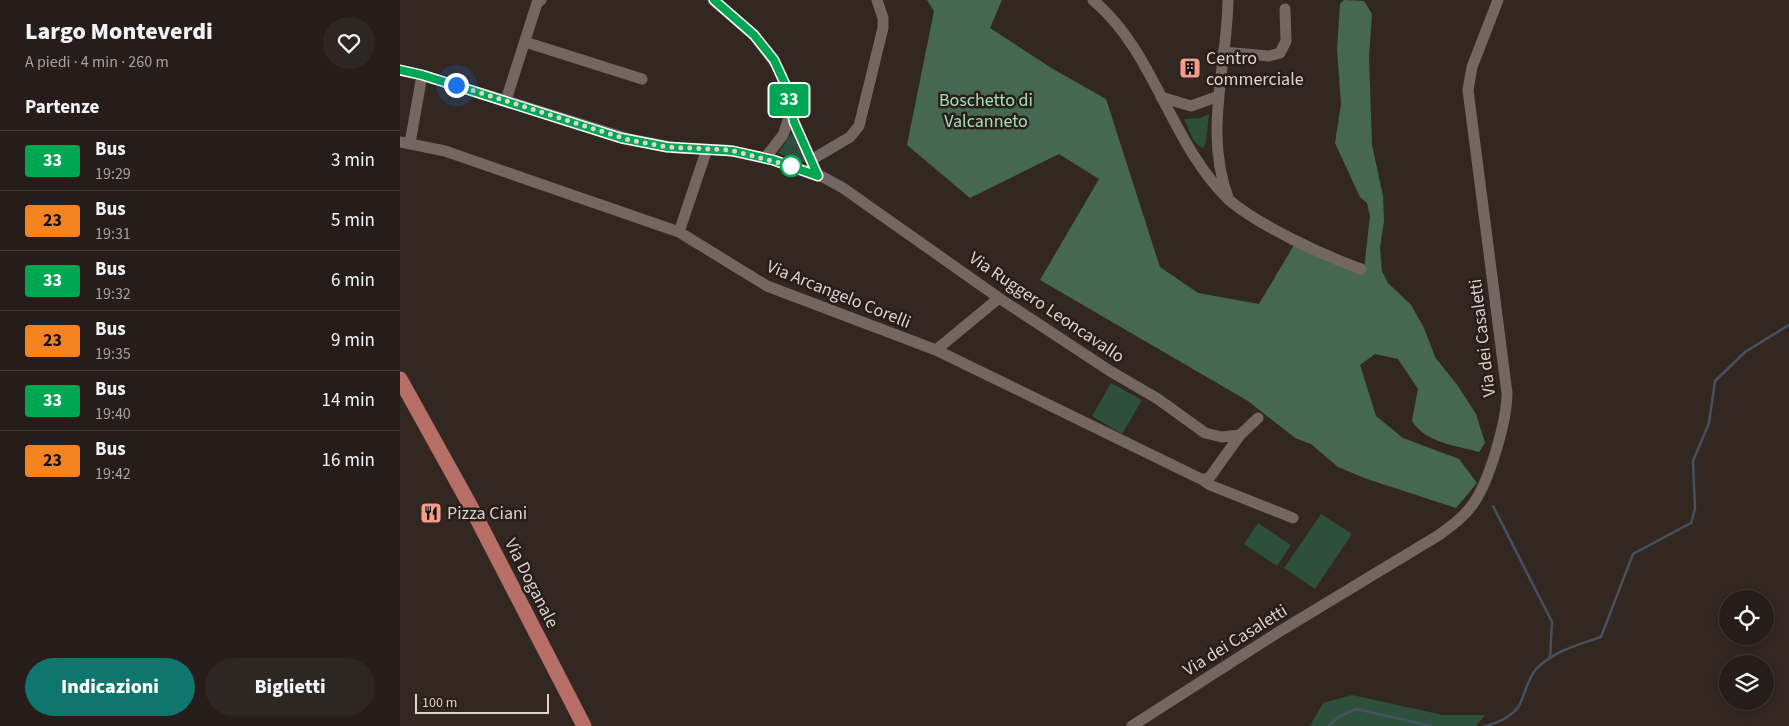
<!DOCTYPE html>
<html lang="it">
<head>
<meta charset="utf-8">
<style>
	body { margin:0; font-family:"Source Sans 3",sans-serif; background:#2e2623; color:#f1f3f6; height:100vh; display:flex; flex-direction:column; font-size:19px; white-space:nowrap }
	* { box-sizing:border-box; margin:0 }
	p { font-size:16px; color:#a4a2a2 }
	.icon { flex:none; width:28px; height:28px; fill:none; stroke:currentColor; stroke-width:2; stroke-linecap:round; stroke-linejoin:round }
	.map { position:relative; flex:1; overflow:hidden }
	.sheet { display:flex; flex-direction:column; background:#261d1a; width:400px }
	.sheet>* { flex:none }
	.badge { padding:0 10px; border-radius:4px; font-size:18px; line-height:32px }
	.fabs { position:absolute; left:1319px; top:590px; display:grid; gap:10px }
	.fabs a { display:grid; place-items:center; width:55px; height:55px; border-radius:50%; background:#261d1a; box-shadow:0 2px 12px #0003,0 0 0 1px #423b39; font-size:25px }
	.scale { position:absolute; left:15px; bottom:12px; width:134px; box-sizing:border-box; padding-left:5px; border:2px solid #dcd4d1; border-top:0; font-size:14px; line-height:18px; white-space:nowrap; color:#dcd4d1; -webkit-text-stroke:4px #281d18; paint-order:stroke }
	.you { position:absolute; width:25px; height:25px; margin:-12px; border:4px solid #fff; border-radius:50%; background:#1a73e8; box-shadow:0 0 0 8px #1a73e833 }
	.map>.badge { position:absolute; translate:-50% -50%; box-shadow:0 0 0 2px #fff }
	h2 { padding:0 25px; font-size:19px; line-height:45px }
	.round { display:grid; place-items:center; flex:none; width:52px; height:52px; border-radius:26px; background:#2e2623 }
	.summary { display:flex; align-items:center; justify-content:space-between; height:85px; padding:0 25px }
	h1 { font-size:24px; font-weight:800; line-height:38px }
	.button { display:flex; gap:10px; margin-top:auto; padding:10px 25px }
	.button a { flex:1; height:58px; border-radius:30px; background:#0f766e; color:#fff; font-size:20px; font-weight:800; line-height:58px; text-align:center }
	.button a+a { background:#2e2623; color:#f1f3f6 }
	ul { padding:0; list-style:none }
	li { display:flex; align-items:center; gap:15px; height:60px; padding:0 25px; border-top:1px solid #423b39 }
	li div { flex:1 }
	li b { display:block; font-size:19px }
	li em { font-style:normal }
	li .badge { min-width:55px; font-weight:700; text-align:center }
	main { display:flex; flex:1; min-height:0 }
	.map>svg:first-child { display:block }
	.green { fill:#2e4f3b }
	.forest { fill:#466853 }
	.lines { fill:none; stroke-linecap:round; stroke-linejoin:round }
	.stream { stroke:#465160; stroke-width:2.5 }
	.minor { stroke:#746661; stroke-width:11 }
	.major { stroke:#b66e66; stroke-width:15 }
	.line-casing { stroke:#fff; stroke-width:11 }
	.line { stroke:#00a651; stroke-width:8 }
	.walk { stroke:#dcd4d1; stroke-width:5; stroke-dasharray:0 9 }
	.stop-dot { fill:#fff; stroke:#00a651; stroke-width:2.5 }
	.labels { text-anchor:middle; stroke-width:5; stroke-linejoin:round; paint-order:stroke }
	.poi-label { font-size:18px; fill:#dcd4d1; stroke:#281d18; text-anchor:start }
	.park-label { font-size:18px; fill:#a3e0b9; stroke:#281d18 }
	.street-label { font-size:18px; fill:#dcd4d1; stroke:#281d18 }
</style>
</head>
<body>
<main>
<section class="sheet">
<div class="summary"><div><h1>Largo Monteverdi</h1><p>A piedi · 4 min · 260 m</p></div><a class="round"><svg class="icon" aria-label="heart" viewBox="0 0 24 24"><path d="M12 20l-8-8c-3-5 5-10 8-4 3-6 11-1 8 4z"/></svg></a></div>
<h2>Partenze</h2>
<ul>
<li><span class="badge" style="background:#00a651;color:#fff">33</span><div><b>Bus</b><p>19:29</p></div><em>3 min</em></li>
<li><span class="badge" style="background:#f58220;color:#111">23</span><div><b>Bus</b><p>19:31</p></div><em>5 min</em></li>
<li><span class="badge" style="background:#00a651;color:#fff">33</span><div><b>Bus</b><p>19:32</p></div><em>6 min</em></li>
<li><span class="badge" style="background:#f58220;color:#111">23</span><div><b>Bus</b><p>19:35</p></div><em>9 min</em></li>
<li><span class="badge" style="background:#00a651;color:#fff">33</span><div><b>Bus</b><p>19:40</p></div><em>14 min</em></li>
<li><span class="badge" style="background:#f58220;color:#111">23</span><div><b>Bus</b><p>19:42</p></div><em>16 min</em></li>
</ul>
<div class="button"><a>Indicazioni</a><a>Biglietti</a></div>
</section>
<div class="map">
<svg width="1389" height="726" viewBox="0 0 1389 726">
	<rect width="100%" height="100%" fill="#332722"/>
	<path class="green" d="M809,114L806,142L803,148C792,144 789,128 784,119L800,118Z
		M392,133L406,163L378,153Z
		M711,383L742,400L722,434L692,416Z
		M921,514L952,534L915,589L884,568Z
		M858,523L891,545L877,566L844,544Z
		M952,695L1043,715H1085L1076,726H910L923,703Z"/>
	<path class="forest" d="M527,0H602L590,28L653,69L706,99L760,267L798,293L859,304L894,245L964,270L970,216L967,203L960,197L935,143L941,104L937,50L940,4L944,0L964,1L972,14L969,57L972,145L983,196L984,221L980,248L982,271L988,283L1011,305L1024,328L1035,357L1058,386L1076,414L1085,443L1079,452C1055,445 1026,443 1012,421L1018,389L998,359L975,354L960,365L976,416L1003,438L1059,459L1077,483L1056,508L967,479L938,467L911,444L895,438L848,401L640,280L699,179L659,154L570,198L507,145L534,11Z"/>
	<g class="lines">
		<path class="stream" d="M1093,506L1152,622L1150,658
			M929,726L940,716L956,709L1031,726
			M1085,726C1096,724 1115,715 1120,704C1125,693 1128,679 1136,669C1154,651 1177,645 1201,637L1233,554L1291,523L1295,509L1293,461L1309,423L1315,381L1345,352L1389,325"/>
		<path class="minor" d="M313,0L354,35L377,66L386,87L394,123L418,176
			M693,0C755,52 770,143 829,200C803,133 827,69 828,0
			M125,42L242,79
			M823,52L869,56L880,53L886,41L885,9
			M0,70L22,75L229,139L276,148L326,150L373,160L423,177L443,188L599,298L710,371L758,399L805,433L822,437L840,435L858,418
			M761,97L791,106L819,96
			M106,100L137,3L141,0
			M0,142L45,151L279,232L367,286L536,350L803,480L810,477L840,435
			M10,143L22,75
			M365,158L383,135L391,112
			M411,160L450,137L459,126L483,28V18L477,0
			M829,200C860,226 922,255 961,269
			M279,232L307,149
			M536,350L599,298
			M803,480L810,485L893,518
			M732,726L877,633L1039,535C1051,526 1064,517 1073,504C1089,482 1107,421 1107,393L1068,90L1072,67L1098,0"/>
		<path class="major" d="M0,379L71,507L184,726"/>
	</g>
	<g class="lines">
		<g class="line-casing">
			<path id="line" d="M0,70L22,75L221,138L267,147L333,151L373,160L418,176L394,122L386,86L374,60L354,35L314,0"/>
		</g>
		<use href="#line" class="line"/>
		<path class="walk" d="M56,85L229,140L267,147L330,150L391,166"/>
	</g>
	<defs>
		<g id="building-square" transform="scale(1.125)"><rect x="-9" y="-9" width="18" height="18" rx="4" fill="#f49e89" stroke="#281d18"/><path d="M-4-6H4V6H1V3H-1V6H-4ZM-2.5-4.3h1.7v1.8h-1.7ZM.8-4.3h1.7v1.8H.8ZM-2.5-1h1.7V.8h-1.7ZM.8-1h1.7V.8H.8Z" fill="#111"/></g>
		<g id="restaurant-square" transform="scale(1.125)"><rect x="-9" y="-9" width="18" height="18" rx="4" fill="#f49e89" stroke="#281d18"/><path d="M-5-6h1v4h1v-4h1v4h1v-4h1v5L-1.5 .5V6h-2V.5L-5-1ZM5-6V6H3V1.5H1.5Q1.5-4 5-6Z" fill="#111"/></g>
	</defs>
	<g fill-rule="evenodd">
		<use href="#building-square" x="790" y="68"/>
		<use href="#restaurant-square" x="31" y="513"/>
	</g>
	<circle class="stop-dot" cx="391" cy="166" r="10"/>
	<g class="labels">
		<g class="poi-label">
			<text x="806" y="64">Centro<tspan x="806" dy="21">commerciale</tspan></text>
			<text x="47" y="519">Pizza Ciani</text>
		</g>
		<g class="park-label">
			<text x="586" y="106">Boschetto di<tspan x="586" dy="21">Valcanneto</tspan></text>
		</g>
		<g class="street-label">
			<text transform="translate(439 294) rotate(22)" y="6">Via Arcangelo Corelli</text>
			<text transform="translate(647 307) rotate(34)" y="6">Via Ruggero Leoncavallo</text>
			<text transform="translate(1082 338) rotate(-97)" y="6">Via dei Casaletti</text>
			<text transform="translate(132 583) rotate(63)" y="6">Via Doganale</text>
			<text transform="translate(835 640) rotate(-32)" y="6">Via dei Casaletti</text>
		</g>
	</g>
</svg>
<div class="fabs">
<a><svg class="icon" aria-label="locate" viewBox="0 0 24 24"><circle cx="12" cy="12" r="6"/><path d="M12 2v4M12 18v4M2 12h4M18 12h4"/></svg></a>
<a><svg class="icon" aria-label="layers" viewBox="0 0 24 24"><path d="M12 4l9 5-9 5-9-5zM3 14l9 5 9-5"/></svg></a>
</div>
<div class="scale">100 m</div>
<div class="you" style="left:56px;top:85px"></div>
<b class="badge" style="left:389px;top:100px;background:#00a651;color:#fff">33</b>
</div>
</main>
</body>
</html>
